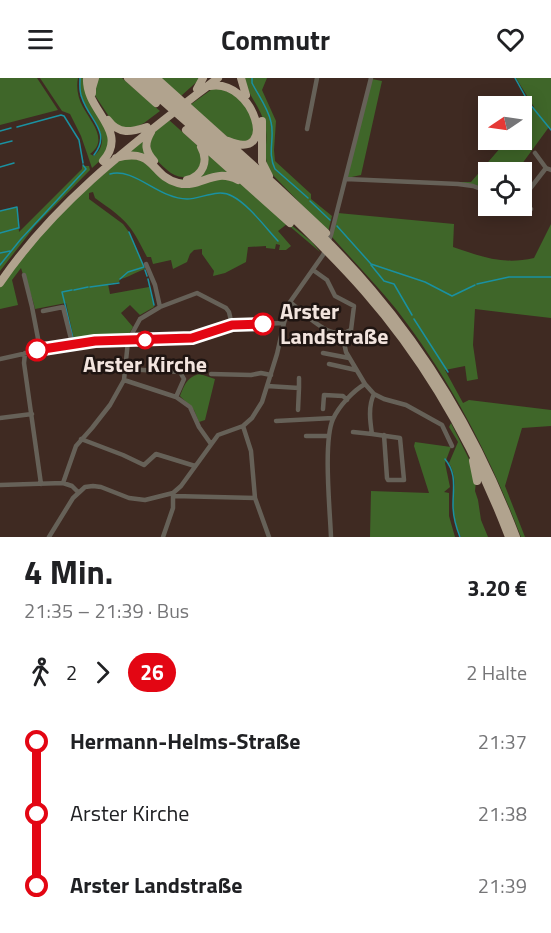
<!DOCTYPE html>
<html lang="de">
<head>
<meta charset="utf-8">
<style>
	body { margin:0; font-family:"Titillium Web",sans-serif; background:#f2f2f2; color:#202124; height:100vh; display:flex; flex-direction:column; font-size:22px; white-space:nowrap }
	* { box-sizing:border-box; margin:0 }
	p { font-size:20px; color:#757577 }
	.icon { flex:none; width:33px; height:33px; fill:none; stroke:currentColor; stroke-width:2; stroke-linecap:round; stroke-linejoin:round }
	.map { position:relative; height:459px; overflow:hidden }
	.side { display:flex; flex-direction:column; background:#fff; flex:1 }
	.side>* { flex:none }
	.badge { padding:0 12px; border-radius:20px; font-size:21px; line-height:39px }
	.needle { width:39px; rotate:257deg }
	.tools { position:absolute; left:478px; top:18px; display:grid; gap:12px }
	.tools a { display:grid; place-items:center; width:54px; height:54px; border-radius:0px; background:#fff; box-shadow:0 3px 15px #0003; font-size:30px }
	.map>.badge { position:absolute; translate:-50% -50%; box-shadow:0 0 0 3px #fff }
	.legs { display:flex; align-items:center; gap:9px; height:66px; padding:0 24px; font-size:20px }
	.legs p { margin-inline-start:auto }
	.summary { display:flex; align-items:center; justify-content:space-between; height:102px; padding:0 24px }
	h1 { font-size:33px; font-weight:700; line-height:45px }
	ul { padding:0 24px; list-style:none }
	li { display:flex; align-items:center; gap:21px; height:72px; font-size:22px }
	li i { display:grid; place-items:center; width:9px; height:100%; margin:0 8px; background:currentColor }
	li i::after { content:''; width:15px; height:15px; margin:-8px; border:4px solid; border-radius:50%; background:#fff }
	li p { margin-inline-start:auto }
	li:first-child i { background:linear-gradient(#0000 50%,currentColor 0) }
	li:last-child i { background:linear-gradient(currentColor 50%,#0000 0) }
	header { display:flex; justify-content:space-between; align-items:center; height:78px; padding:0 24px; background:#fff; font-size:27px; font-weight:700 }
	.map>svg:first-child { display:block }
	.green { fill:#3f6629 }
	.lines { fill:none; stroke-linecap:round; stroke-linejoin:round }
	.stream { stroke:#1a91a1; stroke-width:1.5 }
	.minor { stroke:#666158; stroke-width:4.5 }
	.highway { stroke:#b1a38e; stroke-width:8 }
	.line-1-casing { stroke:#fff; stroke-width:14 }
	.line-1 { stroke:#e30613; stroke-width:9 }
	.stop-1-dot { fill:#fff; stroke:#e30613; stroke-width:3 }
	.labels { text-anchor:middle; stroke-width:5; stroke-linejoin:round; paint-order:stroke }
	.stop-label { font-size:22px; font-weight:bold; fill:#f2e4de; stroke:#1f1512; text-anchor:start }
</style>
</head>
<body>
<header><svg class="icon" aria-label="menu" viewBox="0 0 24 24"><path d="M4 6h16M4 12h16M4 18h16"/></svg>Commutr<svg class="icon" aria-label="heart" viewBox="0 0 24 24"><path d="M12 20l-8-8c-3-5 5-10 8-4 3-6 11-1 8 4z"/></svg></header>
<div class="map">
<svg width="551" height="459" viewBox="0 0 551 459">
	<rect width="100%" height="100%" fill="#3f2a22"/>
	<path class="green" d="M0,0H37L58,32L0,47Z
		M40,0H78C76,10 78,20 83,29C91,44 109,62 90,76L94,78C115,60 88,38 82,19C80,13 80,6 80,0H85L110,62L103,80L92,90L81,58L70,36L62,33Z
		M98,0H122L160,33L144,45L130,52L114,46L94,16Z
		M159,0H201L181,18Z
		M243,0H267L262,12L276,43L274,72L275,83L311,116V121L332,138L328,154L269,93C262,74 269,64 265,47C261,30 248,17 243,0Z
		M516,0H551V51L549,49L516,94H489V113L460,106V104H471L507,62H522V43L534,29Z
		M372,1L382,3L361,97L347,100Z
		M215,9L242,19L256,50L249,63H232L190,27Z
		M169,42L197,67L202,78L199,93C177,108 168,92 151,77C148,56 153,55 169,42Z
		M147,57C135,83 185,123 203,92C208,84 206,78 203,69L237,99C211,90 200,109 178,104C163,100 156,82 141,77C134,75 129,76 123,76Z
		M138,80L167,102L227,99L241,106L312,164L320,174L287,146L278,153L291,168L286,172H279L280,167L276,166L275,171L266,170V168L248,169L246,184L225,195L213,198L214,193L202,176V171L194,172L190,176L187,184L173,191L171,182L153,186L151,179H147C130,145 126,142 95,120L93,114L89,115V121L123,146L129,154L145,191C136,194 127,200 120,201L119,204L108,206L110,216L149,209L154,229L140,237L130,227L121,235L133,249L127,259L74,261L66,225L35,231C32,216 25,204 21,190L12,202L18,227L0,231V209L11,193L58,136L121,81Z
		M82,88H89L90,92L35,148L0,193V133L17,129L19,154L82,91Z
		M338,135L454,146L453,169C482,179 503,187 534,180L551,146V240L475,231L473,267L478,301L467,303L465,288L445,292L463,325L469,322L551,332V348L522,350L505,408L525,459H521C490,378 449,299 396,231C376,206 353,183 332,159Z
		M200,296L215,301L205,342L199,344L194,332L180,318C185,306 187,299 200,296Z
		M451,345L471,385L476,403L475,413L478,422L481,442L488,459H461C456,449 453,436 453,424C454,409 457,399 449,385L458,364L449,349Z
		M415,364L451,369L445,385L450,409L444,414L449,415V438L455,459H370L371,413L429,415L414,368Z"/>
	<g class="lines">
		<path class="stream" d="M80,0C80,7 79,13 82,20C89,42 112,54 94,77
			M252,0V5C258,17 268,30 271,44C275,60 267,75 275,91L308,120
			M515,0L529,25L551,52
			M17,49L61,37L64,38L79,62L83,85
			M0,53L11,50
			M0,66L12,63
			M0,89L14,85
			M110,96C134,89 159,121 187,121C201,121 218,110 232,118C248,126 265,149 278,163
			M310,123L330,142
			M0,133L17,129L19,150
			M337,148L371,186L425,204L452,218L475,207
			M0,155L18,150
			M0,175L10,173
			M0,187L21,161L86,91L83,87
			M371,187L384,203L394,206L412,237
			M145,192L147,198
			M120,201L128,194L144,189L129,154
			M148,201L154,227
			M477,206L509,199H551
			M90,209L119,205
			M72,212L62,214L73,260
			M74,212L88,209
			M414,241L448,294
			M445,381C457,396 453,409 453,427C453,437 456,449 460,459"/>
		<path class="minor" d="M307,51L317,0
			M535,75L546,90L551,92
			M346,101L458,106L473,108L489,114
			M522,121L546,90
			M522,127L531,131
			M146,186L155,207L160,229
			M24,197L32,229L40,271
			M290,224C306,236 331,265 351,252L354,228L335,218L327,202L313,192
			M43,233L63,229L72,265
			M342,255L346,274L365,306L374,316L384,321L406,327L442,347L452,368
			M25,275L24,285L41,406
			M323,275L349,280
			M0,281L72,265L192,260L232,247L284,245
			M329,286L356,292
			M125,291L180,294L184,301L176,319
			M211,296L251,297L261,295L271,297
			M124,302L176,319L190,329L199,349L211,366
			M267,308L299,310L298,332
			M299,310V300
			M374,316C368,328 370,343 372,356L400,360L404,402H388L387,400L384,357
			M323,331L324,317L343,318L347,322
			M0,340L32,336
			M276,343L333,340
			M243,348L251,373L255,420L269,459
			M353,354L372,356
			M306,358H329
			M81,361L123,377L144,387L156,376L195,388
			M63,405L76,368L92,350L110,327L124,302L128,263L140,241L160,229L197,215L226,230L229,234L232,247
			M0,407L63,405L72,408L78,414
			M174,418L255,420
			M49,459L73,420L85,409L93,408L101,409L129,420L145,422L173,415L181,408L218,357L243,348L252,340L262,324L277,276L284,245L290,224L323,177L331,157L371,0
			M163,459L173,430V416
			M331,459C330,432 323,363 333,341C339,328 353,313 365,306"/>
		<path class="highway" d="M87,0C85,33 130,52 103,83
			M128,0L156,25
			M137,0C214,69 296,136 365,214C428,286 475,370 509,459
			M146,0C222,68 306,134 372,212C435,286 482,369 516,459
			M156,0L276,108L326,155
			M241,0L246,17
			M210,8C254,0 280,85 228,63
			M197,11L203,0
			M92,15V10L95,0
			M108,42C119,57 131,54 147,49
			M262,43V84L269,98
			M186,52L290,145
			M151,54C144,66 145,73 154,83
			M116,80C156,69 150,98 178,105C201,111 213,89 238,102
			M187,102C203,98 209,83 201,69
			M0,205C58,120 138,62 218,0
			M473,383L477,403"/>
	</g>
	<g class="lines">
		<g class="line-1-casing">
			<path id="line-1" d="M37,272L95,263L192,260L232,247L263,246"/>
		</g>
		<use href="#line-1" class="line-1"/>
	</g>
	<g class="stop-1-dot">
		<circle cx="263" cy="246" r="10"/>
		<circle cx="145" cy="262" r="8"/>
		<circle cx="37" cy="272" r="10"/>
	</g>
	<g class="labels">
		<g class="stop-label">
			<text x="280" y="241">Arster<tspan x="280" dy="25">Landstraße</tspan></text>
			<text x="145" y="294" text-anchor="middle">Arster Kirche</text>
		</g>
	</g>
</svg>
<div class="tools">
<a><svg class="needle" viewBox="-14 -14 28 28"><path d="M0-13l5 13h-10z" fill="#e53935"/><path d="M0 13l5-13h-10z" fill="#757577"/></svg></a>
<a><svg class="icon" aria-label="locate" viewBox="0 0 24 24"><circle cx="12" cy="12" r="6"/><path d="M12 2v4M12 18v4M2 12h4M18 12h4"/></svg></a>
</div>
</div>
<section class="side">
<div class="summary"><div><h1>4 Min.</h1><p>21:35 – 21:39 · Bus</p></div><b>3.20 €</b></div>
<div class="legs"><svg class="icon" aria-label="walk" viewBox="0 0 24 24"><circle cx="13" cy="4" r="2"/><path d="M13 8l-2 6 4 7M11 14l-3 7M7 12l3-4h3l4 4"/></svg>2<svg class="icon" aria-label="forward" viewBox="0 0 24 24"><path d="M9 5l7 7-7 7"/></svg><b class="badge" style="background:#e30613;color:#fff">26</b><p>2 Halte</p></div>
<ul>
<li><i style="color:#e30613"></i><b>Hermann-Helms-Straße</b><p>21:37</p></li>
<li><i style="color:#e30613"></i><span>Arster Kirche</span><p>21:38</p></li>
<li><i style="color:#e30613"></i><b>Arster Landstraße</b><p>21:39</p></li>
</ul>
</section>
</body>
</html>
